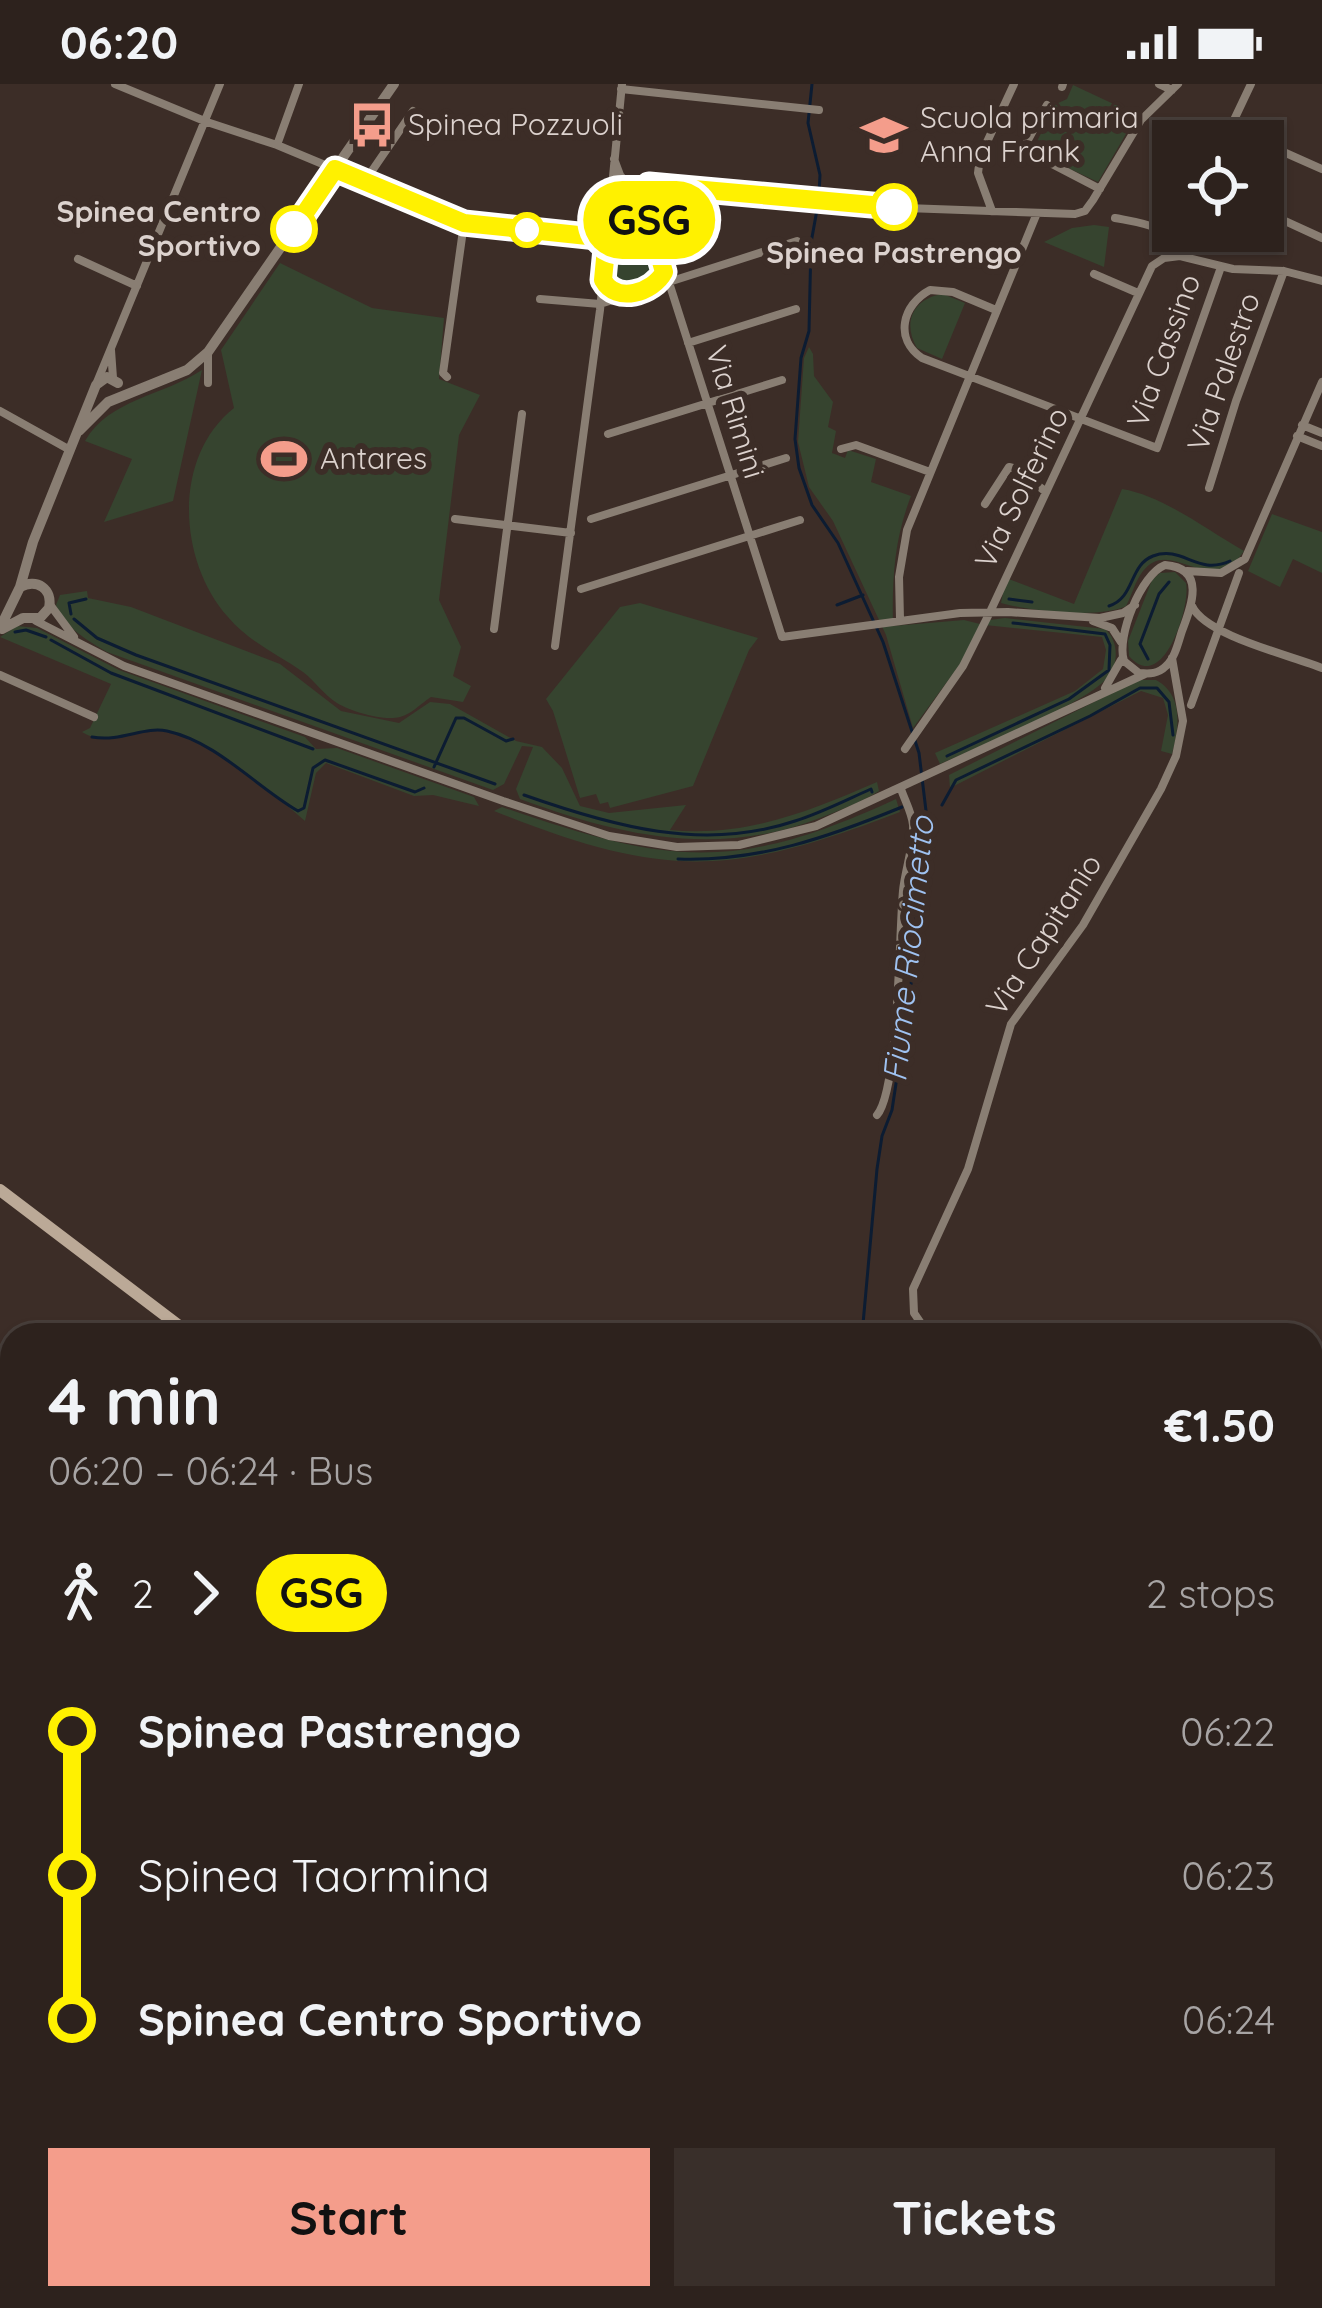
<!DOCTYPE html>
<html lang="en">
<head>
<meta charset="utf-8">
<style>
	body { margin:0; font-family:Quicksand,sans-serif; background:#392f2a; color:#f1f3f6; height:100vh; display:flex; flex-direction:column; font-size:45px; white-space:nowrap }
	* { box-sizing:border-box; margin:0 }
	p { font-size:39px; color:#a7a4a4 }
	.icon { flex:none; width:66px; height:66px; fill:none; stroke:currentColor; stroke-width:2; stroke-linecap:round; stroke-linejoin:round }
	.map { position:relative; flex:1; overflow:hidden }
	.details { position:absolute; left:0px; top:1239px; width:1323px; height:987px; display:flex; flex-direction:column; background:#2d221d; border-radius:36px 36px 0 0; box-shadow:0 3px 9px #0004,0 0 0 3px #483f3b }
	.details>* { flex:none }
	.badge { padding:0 24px; border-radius:39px; font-size:42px; line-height:78px }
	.controls { position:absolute; left:1152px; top:36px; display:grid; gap:24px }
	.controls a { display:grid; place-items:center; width:132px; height:132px; border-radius:0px; background:#2d221d; box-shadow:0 3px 9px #0004,0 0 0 3px #483f3b; font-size:60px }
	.map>.badge { position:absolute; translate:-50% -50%; box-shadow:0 0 0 6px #fff }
	.legs { display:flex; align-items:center; gap:18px; height:132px; padding:0 48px; font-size:39px }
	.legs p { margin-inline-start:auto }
	.overview { display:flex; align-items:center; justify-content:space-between; height:204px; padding:0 48px }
	h1 { font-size:66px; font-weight:700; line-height:90px }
	.cta { display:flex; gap:24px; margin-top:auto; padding:24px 48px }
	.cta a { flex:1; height:138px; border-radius:0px; background:#f49d8b; color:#111; font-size:48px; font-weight:700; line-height:138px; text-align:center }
	.cta a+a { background:#392f2a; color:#f1f3f6 }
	ul { padding:0 48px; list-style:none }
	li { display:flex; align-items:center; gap:42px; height:144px; font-size:45px }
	li i { display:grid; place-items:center; width:18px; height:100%; margin:0 15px; background:currentColor }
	li i::after { content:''; width:30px; height:30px; margin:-15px; border:9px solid; border-radius:50%; background:#2d221d }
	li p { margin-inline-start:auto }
	li:first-child i { background:linear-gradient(#0000 50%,currentColor 0) }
	li:last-child i { background:linear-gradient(currentColor 50%,#0000 0) }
	.status { display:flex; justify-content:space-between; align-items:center; height:84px; padding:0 60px; background:#2d221d; direction:ltr }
	.status svg { height:33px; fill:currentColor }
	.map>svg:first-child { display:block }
	.green { fill:#36442f }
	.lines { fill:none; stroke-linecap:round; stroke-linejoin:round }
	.stream { stroke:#0c1c32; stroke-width:3 }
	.minor { stroke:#897e73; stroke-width:8 }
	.tertiary { stroke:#897e73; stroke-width:10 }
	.secondary { stroke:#bba997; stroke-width:12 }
	.line-1-casing { stroke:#fff; stroke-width:27 }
	.line-1 { stroke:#fff100; stroke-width:18 }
	.stop-1-dot { fill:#fff; stroke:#fff100; stroke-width:6 }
	.labels { text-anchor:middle; stroke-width:12; stroke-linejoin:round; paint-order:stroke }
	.poi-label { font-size:30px; fill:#dcd2ce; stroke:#3c2d27; text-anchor:start }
	.stop-label { font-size:30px; font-weight:bold; fill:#dcd2ce; stroke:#3c2d27; text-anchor:end }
	.street-label { font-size:30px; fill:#dcd2ce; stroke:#3c2d27 }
	.water-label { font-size:33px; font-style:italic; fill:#9fc2f1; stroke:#3c2d27 }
</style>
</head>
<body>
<div class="status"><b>06:20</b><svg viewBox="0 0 49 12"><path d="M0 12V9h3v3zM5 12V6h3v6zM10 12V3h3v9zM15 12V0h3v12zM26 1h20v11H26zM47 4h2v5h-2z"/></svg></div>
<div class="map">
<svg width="1322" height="2224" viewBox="0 0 1322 2224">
	<rect width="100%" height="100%" fill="#3c2d27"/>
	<path class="green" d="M1073,1L1137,31L1098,98L1032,67L1056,20L1067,15Z
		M622,113H631L638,119L644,139L638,142L650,181L658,183L655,194L649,197L647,191L624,199L621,205L612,202L608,193H615L620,145L614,144L616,119Z
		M1094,141L1109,143L1104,183L1044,158L1072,144Z
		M280,179L372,224L444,234L439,295L480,311L459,351L439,516L461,563L453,592L471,602L463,618L431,613C420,620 412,630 400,633C383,637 352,628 337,619C324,611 315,597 303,588C277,570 249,558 228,533C178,477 172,373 234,324L221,266Z
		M943,210L965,219L942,275L917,264C902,239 913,214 943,210Z
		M809,263L813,270L814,292L833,318L828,343L836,347L832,369L845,374L848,366L876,375L871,398L911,412C894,456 892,495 893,542L964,536L980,540L966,572L913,644L886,551L833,437L809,403L798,358L804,274Z
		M202,286L173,417L104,438L132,375L85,357C109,315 163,312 202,286Z
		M1122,405C1164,412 1207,446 1244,467C1211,517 1171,451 1143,487C1135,497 1132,511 1126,522C1100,535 1030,527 1001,519L1006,494L1074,520Z
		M1272,430L1322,448V489L1293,475L1280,503L1248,487Z
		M1175,488L1186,499C1191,522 1163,612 1129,572L1128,557L1152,496L1160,489Z
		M87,507L88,514L131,523L280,580L341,627L399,639L430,618L450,620L516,657L542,663L562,684L580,722L609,729L686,721L670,746C746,753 808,728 877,698L879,707C862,718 840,726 820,734C717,774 620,752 520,715L516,705L533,663L522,662L504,700L493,706L107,568C87,556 65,544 56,521L60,511Z
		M640,519L758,554L749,566L693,702L610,724L608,718L600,720L596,710L580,714L553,627L546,615L620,523Z
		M1005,534L1105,545C1119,557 1119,580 1107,594C1084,621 977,663 940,680L935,669L1075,607L1103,585L1106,566L1102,553L985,541L990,536Z
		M17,542L37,544L119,586L305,653L316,665L337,664L474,713L479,722L433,711L414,712L326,679L316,689L305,737C269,706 211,655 164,647C134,642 112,666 82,648L90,644L111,600L0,553Z
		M1138,596H1156C1184,611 1179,644 1172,670L1161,667L1168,631L1163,614L1141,607L950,704L949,691Z
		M896,715L900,728C731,793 663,795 494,727L502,723C667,780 734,790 896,715Z
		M12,1817V1951L0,1967V1825L4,1828Z"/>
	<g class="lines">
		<path class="stream" d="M812,0L808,39L820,91L819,110
			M818,120L811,159L809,247L801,274L795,355L799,384L812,421L838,459L883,558L919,669L927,735L916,826V867L892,1026L882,1052L877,1085L862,1251
			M1009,515L1032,518
			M837,521L863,511
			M1109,522C1135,514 1129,481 1153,472C1183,461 1197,492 1230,477
			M71,530L69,519L86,515
			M74,535L97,554L136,571L495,700
			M15,548L26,546L46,553
			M51,556L111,589L313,665
			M1148,575L1140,560L1159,510L1169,498
			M92,653C122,658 144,642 167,647C217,658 255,702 298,727L304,724L313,684L325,676L415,708L424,704
			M947,672L1069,615L1109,586L1110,561L1105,550L1013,539
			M434,683L456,634H464L506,657L513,655
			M524,711C612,742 703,768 795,737C821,729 846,716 871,705L872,708
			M942,721L956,696L1090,632L1140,604H1157L1169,618L1173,651
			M678,775C758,778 829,753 902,723
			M690,2224L694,2214"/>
		<path class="minor" d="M115,0L207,38L277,61L464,139L607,154
			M1159,0L1172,6
			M1062,3L1063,0
			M621,5L819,26
			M1047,21L1023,65L1100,105
			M1224,57L1251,0
			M277,61L299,0
			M1266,65L1279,66L1322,85
			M614,75L620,91L644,120L782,553L960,529L1008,528L1100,534L1123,529L1135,521
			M623,96L906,124L1075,130L1085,127L1093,116L1141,36L1178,0
			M365,97L413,27
			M992,127L978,89L980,73L1014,0
			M1263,127L1322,154
			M1115,134C1141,139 1175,142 1180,172
			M78,175L137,202
			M1094,190L1138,209
			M540,215L600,220L797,157
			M996,226L953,208L930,206C902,221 894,255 922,274L1157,364L1221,183
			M688,259L796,225
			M111,266L113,294
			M208,268V299
			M447,293L443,289L464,139
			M97,298L220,0
			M0,327L70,366
			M1302,341L1322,349
			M608,350L782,296
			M1297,352L1322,362
			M841,365L856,361L930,388
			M1209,404L1236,317L1284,187
			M985,420L1009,383L1017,385L1046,408
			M455,435L571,449
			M591,435L786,374
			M1165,481C1206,484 1192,521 1182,547C1178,559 1175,574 1166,582C1158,590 1150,590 1139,589L1124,577C1116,553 1141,490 1165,481Z
			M1187,487L1221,489L1245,475L1322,298
			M581,505L800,436
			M51,522L74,553
			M1192,522C1206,552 1290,571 1322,584
			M900,535L899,493L907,446L1037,129
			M36,537L124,582L503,717L609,752L677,763L739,761L816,742L1145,590
			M1093,537L1112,544L1121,558
			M494,545L522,330
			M555,562L600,226L622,0
			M0,591L94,633
			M1105,604L1121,576
			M1191,621L1239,489
			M905,665L963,582L990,528L1152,182L1164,174L1180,172L1233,185L1284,187L1322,197
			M877,1031C899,1005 899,848 903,807C905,786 914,762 913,741C912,729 905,717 901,705
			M929,1251L914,1229L913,1205L968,1085L1011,940L1083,841L1161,705L1176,672L1183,637L1172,574
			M0,1273L12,1280
			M0,1444L12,1427
			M1311,1461H1322
			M0,1638L12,1621
			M1311,1844L1322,1814
			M1311,2070L1322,2073
			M606,2214L620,2224
			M1112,2214L1115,2224
			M1311,2214L1322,2216"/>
		<path class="tertiary" d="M79,347L108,318L187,286L208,268L394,0
			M0,544L20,503L33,458L96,301L107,293L118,299
			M2,545L23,534H40L49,524C53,505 37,494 20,503
			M1311,1553L1322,1529
			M1311,1710L1322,1715"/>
		<path class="secondary" d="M0,1106L191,1251
			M1089,2214L1092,2224"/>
	</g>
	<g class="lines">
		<g class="line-1-casing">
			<path id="line-1" d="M294,145L335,85L464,139L607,154L603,196C616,220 653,209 664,188L642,112L649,101L894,123"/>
		</g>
		<use href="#line-1" class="line-1"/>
	</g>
	<defs>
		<g id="bus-bare" transform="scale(3.6)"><path d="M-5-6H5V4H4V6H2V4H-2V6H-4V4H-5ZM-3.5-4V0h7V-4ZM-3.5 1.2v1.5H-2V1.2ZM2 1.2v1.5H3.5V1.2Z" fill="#f49d8b" stroke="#3c2d27" stroke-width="2.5" paint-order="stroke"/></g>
		<g id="school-bare" transform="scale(3.6)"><path d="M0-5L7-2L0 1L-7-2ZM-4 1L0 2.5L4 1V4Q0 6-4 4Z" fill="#f49d8b" stroke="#3c2d27" stroke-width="2.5" paint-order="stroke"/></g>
		<g id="stadium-bare" transform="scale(3.6)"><path d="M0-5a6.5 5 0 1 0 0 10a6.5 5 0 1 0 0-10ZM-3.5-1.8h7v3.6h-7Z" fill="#f49d8b" stroke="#3c2d27" stroke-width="2.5" paint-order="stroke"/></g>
	</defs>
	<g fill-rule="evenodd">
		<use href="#bus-bare" x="372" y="41"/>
		<use href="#school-bare" x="884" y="51"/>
		<use href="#stadium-bare" x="284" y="375"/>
	</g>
	<g class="stop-1-dot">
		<circle cx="894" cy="123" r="21"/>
		<circle cx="294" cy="145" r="21"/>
		<circle cx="527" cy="146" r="15"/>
	</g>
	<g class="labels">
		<g class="poi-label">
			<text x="920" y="44">Scuola primaria<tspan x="920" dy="34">Anna Frank</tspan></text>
			<text x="408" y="51">Spinea Pozzuoli</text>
			<text x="320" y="385">Antares</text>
		</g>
		<g class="stop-label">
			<text x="261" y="138">Spinea Centro<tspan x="261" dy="34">Sportivo</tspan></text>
			<text x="894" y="179" text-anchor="middle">Spinea Pastrengo</text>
		</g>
		<g class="street-label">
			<text transform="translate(1164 267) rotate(-70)" y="10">Via Cassino</text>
			<text transform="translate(1224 288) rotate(-71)" y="10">Via Palestro</text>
			<text transform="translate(735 328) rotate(73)" y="10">Via Rimini</text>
			<text transform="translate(1022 404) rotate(-64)" y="10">Via Solferino</text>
			<text transform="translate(1044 851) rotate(-57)" y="10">Via Capitanio</text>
		</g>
		<g class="water-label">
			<text transform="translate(908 865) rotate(-84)" y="12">Fiume Riocimetto</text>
		</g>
	</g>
</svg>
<div class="controls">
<a><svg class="icon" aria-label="locate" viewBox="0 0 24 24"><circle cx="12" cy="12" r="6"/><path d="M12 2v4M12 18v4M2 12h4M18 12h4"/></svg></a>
</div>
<b class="badge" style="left:649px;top:136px;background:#fff100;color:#111">GSG</b>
<section class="details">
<div class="overview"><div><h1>4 min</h1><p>06:20 – 06:24 · Bus</p></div><b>€1.50</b></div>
<div class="legs"><svg class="icon" aria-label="walk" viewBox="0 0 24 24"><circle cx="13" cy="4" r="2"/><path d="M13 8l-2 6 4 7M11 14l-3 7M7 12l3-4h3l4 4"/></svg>2<svg class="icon" aria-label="forward" viewBox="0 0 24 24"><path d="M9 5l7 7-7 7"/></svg><b class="badge" style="background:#fff100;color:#111">GSG</b><p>2 stops</p></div>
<ul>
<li><i style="color:#fff100"></i><b>Spinea Pastrengo</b><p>06:22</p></li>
<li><i style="color:#fff100"></i><span>Spinea Taormina</span><p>06:23</p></li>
<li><i style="color:#fff100"></i><b>Spinea Centro Sportivo</b><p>06:24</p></li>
</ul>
<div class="cta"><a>Start</a><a>Tickets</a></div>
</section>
</div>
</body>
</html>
